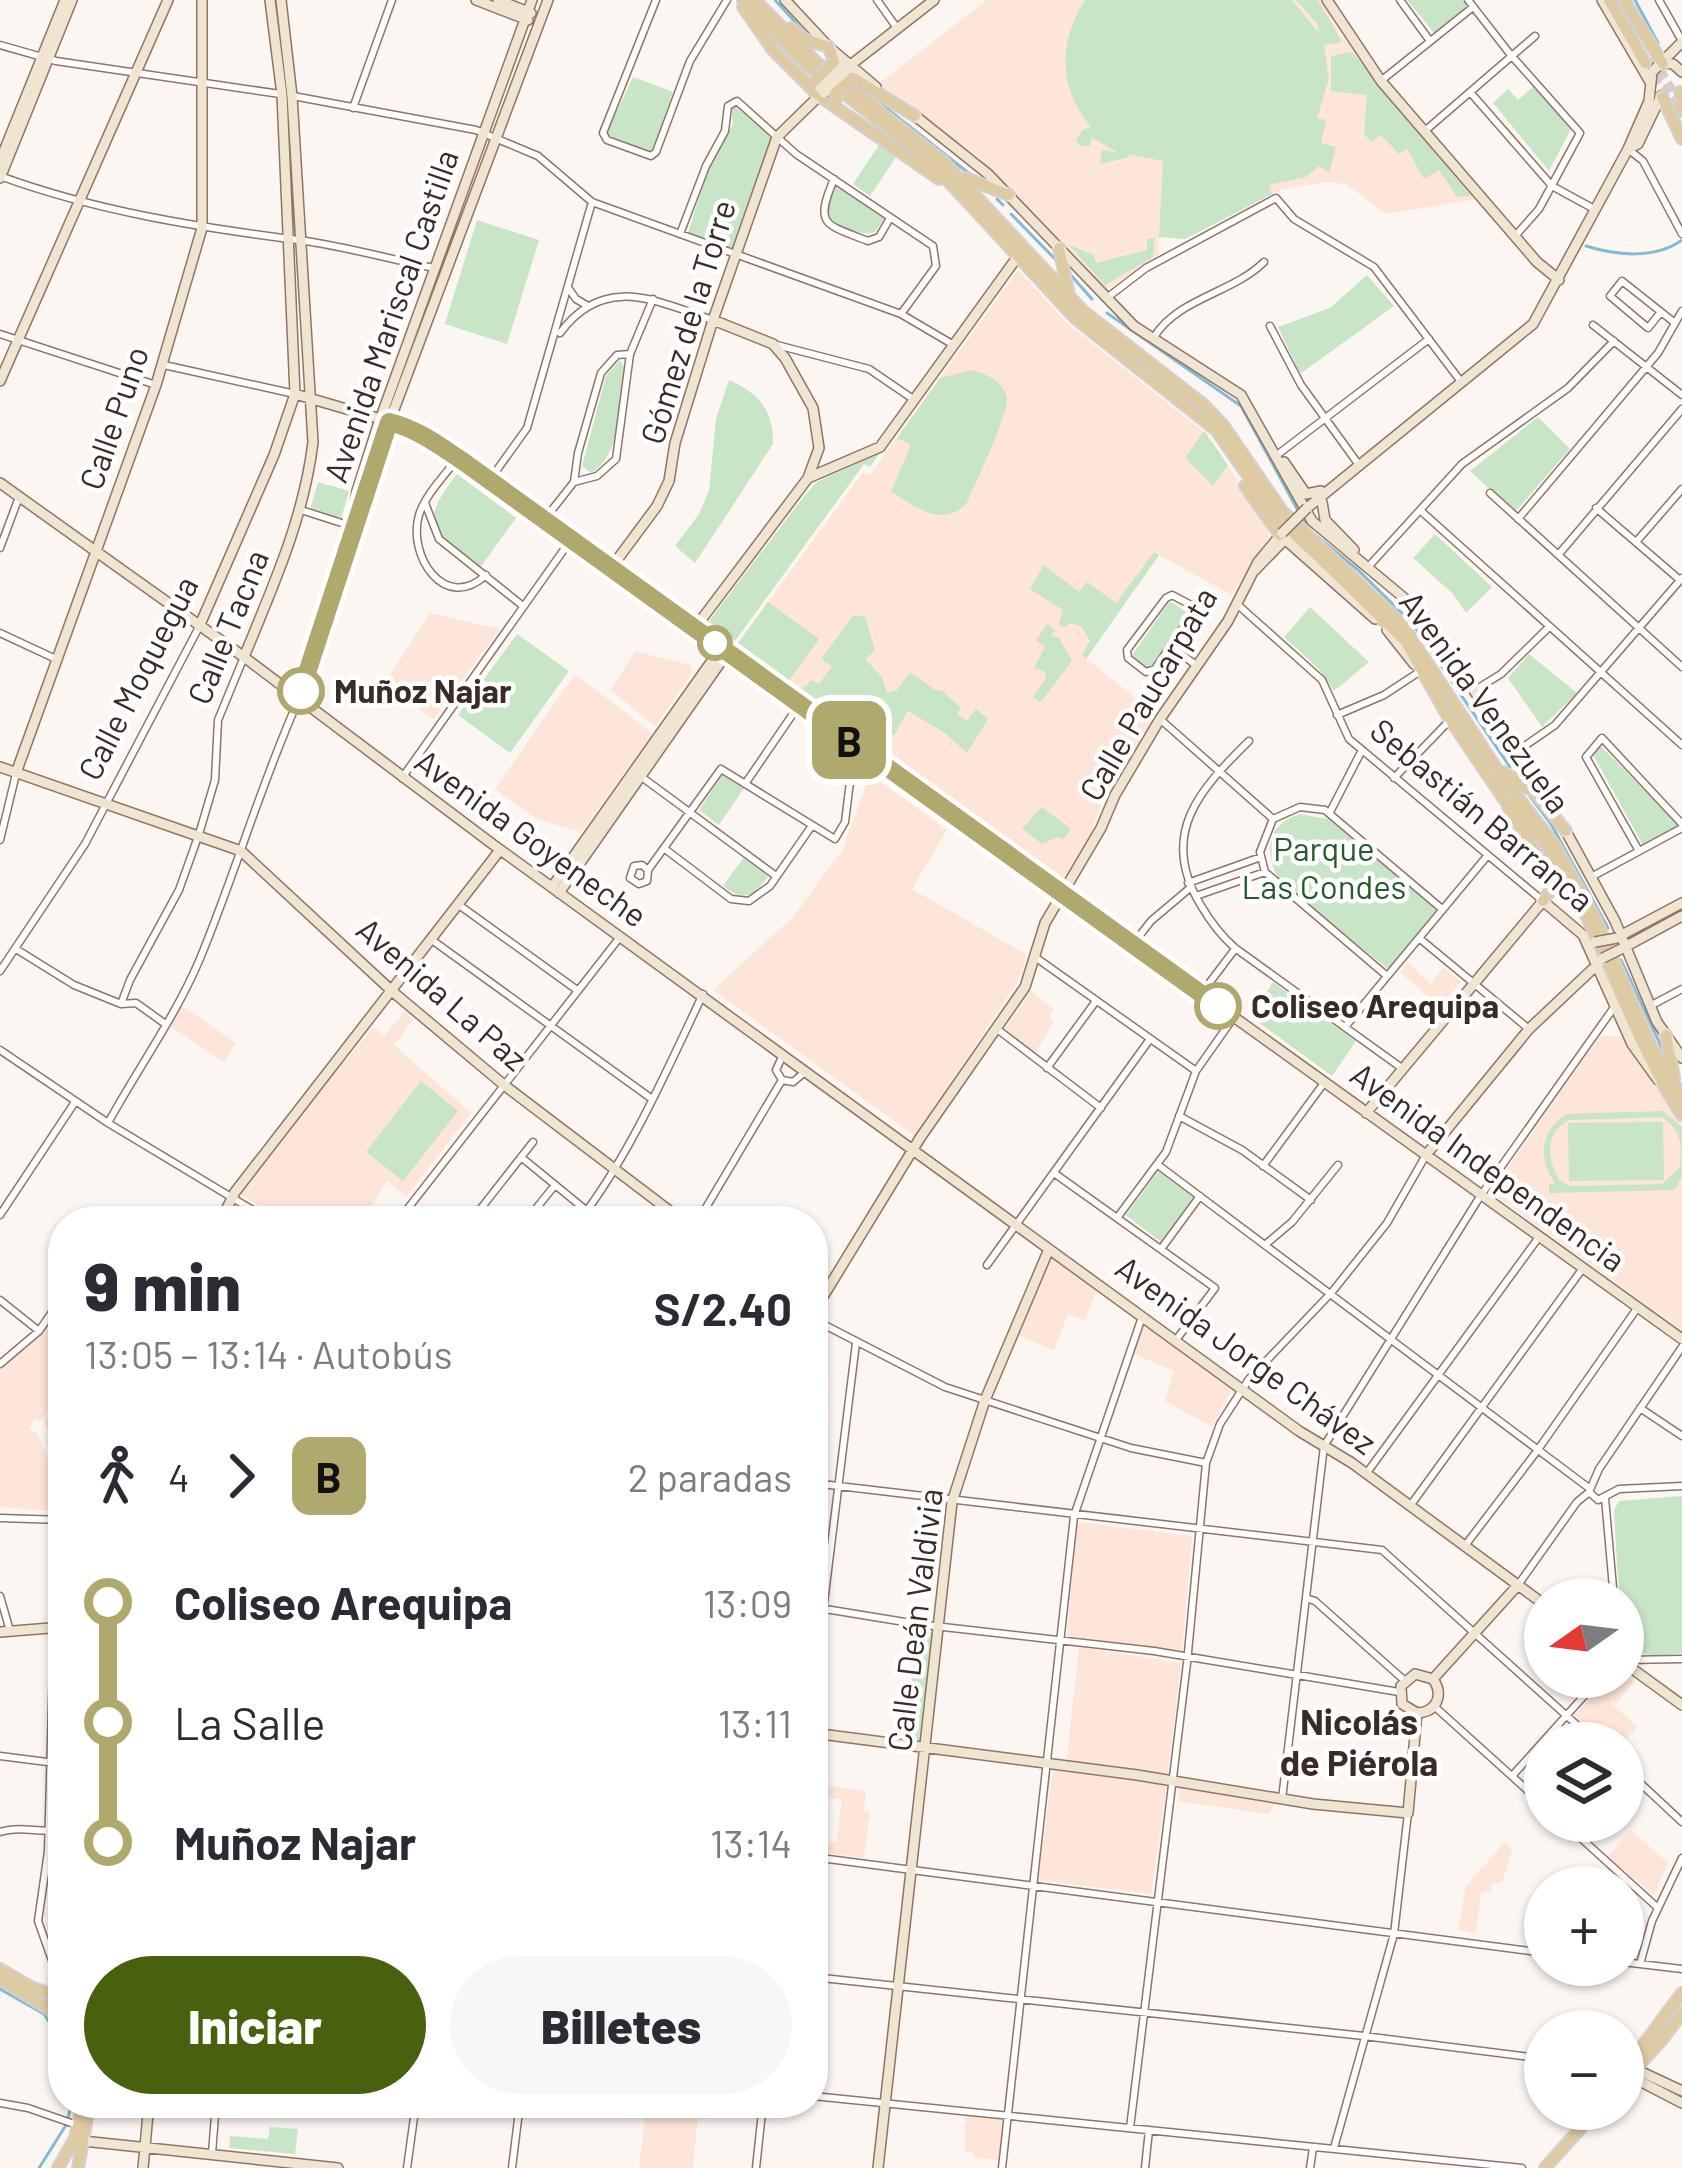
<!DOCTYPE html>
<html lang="es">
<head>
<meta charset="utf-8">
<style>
	body { margin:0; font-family:Barlow,sans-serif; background:#f7f7f7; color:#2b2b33; height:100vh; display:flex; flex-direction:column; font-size:45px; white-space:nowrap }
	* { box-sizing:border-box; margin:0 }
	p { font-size:39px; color:#7c7c81 }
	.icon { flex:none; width:66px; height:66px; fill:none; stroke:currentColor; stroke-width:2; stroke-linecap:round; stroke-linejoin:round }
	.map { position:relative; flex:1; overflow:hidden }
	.panel { position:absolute; left:48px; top:1206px; width:780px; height:912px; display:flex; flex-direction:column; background:#fff; border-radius:48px; box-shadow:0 3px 9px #0004 }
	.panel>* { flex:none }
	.badge { padding:0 24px; border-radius:18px; font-size:42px; line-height:78px }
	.needle { width:78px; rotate:256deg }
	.buttons { position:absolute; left:1524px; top:1578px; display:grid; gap:24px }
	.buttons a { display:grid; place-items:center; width:120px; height:120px; border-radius:50%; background:#fff; box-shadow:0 3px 9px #0004; font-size:60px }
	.map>.badge { position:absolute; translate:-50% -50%; box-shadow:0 0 0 6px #fff }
	.legs { display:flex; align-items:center; gap:18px; height:132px; padding:0 36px; font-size:39px }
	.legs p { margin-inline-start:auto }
	.overview { display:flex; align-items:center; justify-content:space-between; height:204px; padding:0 36px }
	h1 { font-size:66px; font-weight:800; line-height:90px }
	.button { display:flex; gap:24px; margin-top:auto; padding:24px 36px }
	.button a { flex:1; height:138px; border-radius:72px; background:#48610e; color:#fff; font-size:48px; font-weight:800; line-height:138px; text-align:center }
	.button a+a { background:#f7f7f7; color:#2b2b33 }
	ul { padding:0 36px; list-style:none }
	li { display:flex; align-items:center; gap:42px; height:120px; font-size:45px }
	li i { display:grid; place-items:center; width:18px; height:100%; margin:0 15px; background:currentColor }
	li i::after { content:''; width:30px; height:30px; margin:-15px; border:9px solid; border-radius:50%; background:#fff }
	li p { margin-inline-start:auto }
	li:first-child i { background:linear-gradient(#0000 50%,currentColor 0) }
	li:last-child i { background:linear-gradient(currentColor 50%,#0000 0) }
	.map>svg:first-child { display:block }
	.built { fill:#fde5d9 }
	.green { fill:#c8e5c7; fill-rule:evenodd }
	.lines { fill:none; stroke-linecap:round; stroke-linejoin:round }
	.stream { stroke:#83bbd3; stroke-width:3 }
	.primary-tunnel { stroke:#d5ceca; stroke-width:10; stroke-dasharray:10 5; stroke-linecap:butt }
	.street-casing { stroke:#907466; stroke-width:9 }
	.secondary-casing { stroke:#907466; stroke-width:12 }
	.primary-casing { stroke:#d3d1cf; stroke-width:14 }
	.street { stroke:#fff; stroke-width:6 }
	.secondary { stroke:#efe5d1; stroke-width:9 }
	.primary { stroke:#dfcba3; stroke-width:10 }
	.secondary-bridge-casing { stroke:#907466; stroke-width:12; stroke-linecap:butt }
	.primary-bridge-casing { stroke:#d3d1cf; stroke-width:14; stroke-linecap:butt }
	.secondary-bridge { stroke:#efe5d1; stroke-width:9 }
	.primary-bridge { stroke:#dfcba3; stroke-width:10 }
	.line-1-casing { stroke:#fff; stroke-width:27 }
	.line-1 { stroke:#afa96e; stroke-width:18 }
	.stop-1-dot { fill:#fff; stroke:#afa96e; stroke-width:6 }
	.labels { text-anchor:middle; stroke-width:9; stroke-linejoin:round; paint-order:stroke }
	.street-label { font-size:33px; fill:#392c27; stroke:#fff }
	.stop-label { font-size:33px; font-weight:bold; fill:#392c27; stroke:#fff; text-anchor:start }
	.park-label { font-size:33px; fill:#265b29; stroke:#fff }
	.neighbourhood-label { font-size:36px; font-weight:bold; fill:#392c27; stroke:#fff }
</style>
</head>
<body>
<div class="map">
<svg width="1682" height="2168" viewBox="0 0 1682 2168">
	<rect width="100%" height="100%" fill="#fcf6f3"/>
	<path class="built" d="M987,0H1321L1340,34L1478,199L1386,214L1346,184L1326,182L1282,189L1185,239L1160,237L1158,255L1107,290L977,156L877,85Z
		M1018,270L1068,324L1207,434L1266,523L1269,536L1232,595L1159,555L1086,658L1157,715L1101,804L1090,836L1062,881L733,650L863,472L870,475Z
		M430,613L500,629L433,719L385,683Z
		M635,651L690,665L692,673L655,727L611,690Z
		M575,674L653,734L581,832L536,819L495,789Z
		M870,774L947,830L912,889L1027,955L1018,981L915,1136L713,990L793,917L843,849Z
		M1408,962L1430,984L1444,967L1461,982L1440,1007L1400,972Z
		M1031,991L1054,1010L1049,1017L1054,1022L1035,1053L1005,1029Z
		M181,1005L236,1043L224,1062L169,1026Z
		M405,1012L413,1020L394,1045L471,1113L406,1197L387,1181L361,1221H284L239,1193L282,1135L374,1027L384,1036Z
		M1600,1036H1622L1682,1124V1330L1491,1192Z
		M1048,1256L1097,1288L1085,1321L1068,1314L1054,1351L1015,1333Z
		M63,1302V1478L46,1440L50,1437L44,1421L61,1397L40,1422L34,1419L29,1429L38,1434L63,1498V1512L0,1507V1368L43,1333Z
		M1142,1325L1232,1388L1212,1427L1165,1401L1174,1371L1132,1353Z
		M1077,1522L1192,1536L1182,1651L1067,1636Z
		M1079,1647L1181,1663L1167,1779L1066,1765Z
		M1623,1672L1634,1681L1616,1704L1607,1699L1637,1727L1623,1743H1603L1575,1715L1597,1690L1603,1695L1617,1677H1623Z
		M1053,1770L1167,1784L1151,1894L1038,1880Z
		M813,1783L866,1791L864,1811L870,1812L864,1858L813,1851V1840L836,1842L842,1800L813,1795Z
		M1180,1789L1276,1802L1269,1814L1178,1801Z
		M1631,1830L1668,1863L1654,1895L1607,1857Z
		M1505,1842L1512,1850L1502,1883H1492L1491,1891L1481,1893L1476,1934L1458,1930L1466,1886Z
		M646,2111L698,2116L693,2168H639Z
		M965,2115L1003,2119L999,2160L973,2157V2152L965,2151Z"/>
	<path class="green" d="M1085,0H1292L1319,33L1317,23L1296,0H1318L1342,42L1324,45L1329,79L1317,118L1326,120L1321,143L1336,147L1329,173L1319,166L1306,177L1269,185L1272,194L1185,239L1159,237L1163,161L1127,154L1130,157L1100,164L1102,150L1119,153L1092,138L1090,146H1080L1076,141L1083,130L1091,127C1058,87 1058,44 1085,0Z
		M1407,0H1463L1467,6L1435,34Z
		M1352,52L1471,196L1457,197L1439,170L1424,179L1407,149L1399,154L1381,135L1371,142L1364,134L1367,95L1331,91V56Z
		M633,77L673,92L652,152L606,135Z
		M1535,85L1572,127L1549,171L1493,103L1508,89L1518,100Z
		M737,102L774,139L735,251L688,233L708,169L733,124L731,106Z
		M879,145L896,157L870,196L853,184Z
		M834,185L885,217L875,232C857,237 839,226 826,214Z
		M477,220L539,240L507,344L445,324Z
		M1155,238L1153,257L1105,285L1069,245L1094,255L1096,263L1147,250V239Z
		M1367,275L1394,306L1300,374L1278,327L1330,308Z
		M620,360L624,367C619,401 623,454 591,473L582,466L606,376Z
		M970,370C985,373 1005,381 1007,399C1008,415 975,484 967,503C942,529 915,507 891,491L911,445L897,438L940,378Z
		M729,380C759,393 774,411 773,444L695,563L675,546L699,514L709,491L716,418Z
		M1538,417L1570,449L1515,512L1470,471Z
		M1204,431L1228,465L1213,486L1185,458Z
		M880,453L870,467L864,464L730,648L706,625L805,495L817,482Z
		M457,474L516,518L480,568C432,533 416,526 457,474Z
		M318,482L349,491L341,519L310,510Z
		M1435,534L1492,587L1466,613L1452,593L1413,558Z
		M1154,552L1159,555L1086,659L1082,655L1090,641L1081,626L1070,623L1063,628L1059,624L1063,610L1030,589L1044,565L1079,592L1087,582L1116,603Z
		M1170,601L1189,614L1150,670L1132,655Z
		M768,602L819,639L786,685L736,646Z
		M1310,607L1369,662L1334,691L1319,669L1284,637Z
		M853,616H865L875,651L865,659L882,677L887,693L897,690L910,672L935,690H941L961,708L957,714L967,721L976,709L988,719L967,753L945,733L908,711L894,735L884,733L873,750L797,693L812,680L819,684L832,666L821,659Z
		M1047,624L1055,630L1051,636L1059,638L1072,661L1041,702L1033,697L1046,678L1045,672L1034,668L1045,647L1036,640Z
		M517,634L569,671L510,753L458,715Z
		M1529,654L1577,693L1542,727L1508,678Z
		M1599,744L1680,827L1644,847L1591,751Z
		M723,774L744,788L719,825L699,810Z
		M1042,807L1071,829L1064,839L1057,837L1042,844L1022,829Z
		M1300,814L1328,819L1438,908L1388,969L1288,890C1264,865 1260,826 1300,814Z
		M744,857L769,875C754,896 745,903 723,886Z
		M1273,982L1356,1041L1332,1076L1251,1017Z
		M421,1081L458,1111L403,1181L366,1152Z
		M1663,1111L1682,1127V1176L1675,1190L1549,1193V1184L1555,1183C1537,1158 1540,1130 1567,1114ZM1661,1117C1682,1129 1682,1145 1680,1167L1662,1184L1570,1186L1559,1180C1547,1158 1544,1133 1569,1120Z
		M1663,1122L1664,1180L1569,1181L1568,1123Z
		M1159,1170L1194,1196L1161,1242L1126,1215Z
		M1682,1496V1653C1666,1655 1649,1659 1635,1649C1618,1637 1616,1537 1614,1510L1619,1501Z
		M918,1626L934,1633L921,1746L905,1739Z
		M270,2127L298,2129L295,2154L229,2148L230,2136L268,2139Z"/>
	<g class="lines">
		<path class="stream" d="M775,0L805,33
			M1635,0L1658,43
			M866,92L971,175
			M997,199L1003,205
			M1011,214L1056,260
			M1586,246C1615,255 1655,260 1682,240
			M1068,272L1092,299
			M1107,313L1241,406L1308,529L1358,570L1412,623L1510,767
			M1530,796L1551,824L1608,928
			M1621,960L1662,1048
			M0,1989L44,2014L63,2043
			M39,2168L66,2125L72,2103"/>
		<path class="primary-tunnel" d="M1652,57L1680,106
			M1645,63L1668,102"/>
		<g class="street-casing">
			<path id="street" d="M656,0L603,133L607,140L651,156L656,152L690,61L727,0
				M877,0L897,28
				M1400,0L1430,41
				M1468,0L1510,54L1580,133L1539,209L1517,234
				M1659,0L1682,41
				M0,45L56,61L280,94
				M1382,80L1473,7
				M1470,92L1552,186L1596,210
				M293,96L476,130L538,156L592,202L901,314L952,344
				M353,108L392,0
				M1426,130L1535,36
				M1628,149L1643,161L1682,234
				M0,176C96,211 196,227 298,240C344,246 389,259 434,268
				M834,179C814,226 825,224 868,241L879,237L890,218
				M680,234L706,166L725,131L728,106L737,101L796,154L933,246L936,266L901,314
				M569,289L576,299L588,306
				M1108,297L1146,268L1276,198L1294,219L1374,267L1462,383
				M1661,312L1648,328L1610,296L1622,281L1675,323
				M1593,325L1682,395
				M1270,326L1301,385L1359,465
				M560,333C604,273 656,301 713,320
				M0,334L156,385
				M1154,337C1178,298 1233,293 1264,262
				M773,344L869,369L913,399
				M164,365L295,394
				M1277,455L1429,339
				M457,459C445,475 425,495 419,515C407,556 445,613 486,575
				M489,481L527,428L592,202
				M574,482L597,476L616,459L630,354L653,299
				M1490,493L1682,667
				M425,503L439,539L523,606
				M1596,508L1680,580
				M301,510L354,527
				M1421,511L1682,745
				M1518,519L1658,353L1682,311
				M544,520L574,482L578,453L601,373L617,355L630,354
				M1636,542L1682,489
				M0,548L19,497
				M1559,554L1682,409
				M1369,566L1462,464L1568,388L1614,341
				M1172,595L1191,605L1192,614L1155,669L1146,672L1128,658L1127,650L1166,598Z
				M1238,605L1322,680L1349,739L1543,901
				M0,633L58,660
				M1170,646L1196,665
				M1475,690L1501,674L1549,627
				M1337,715L1384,695L1419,672
				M1160,719L1273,819
				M1249,741C1199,790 1159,834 1200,904C1210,921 1220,935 1235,948L1403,1069
				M1516,752L1555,725L1682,578
				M639,775L776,876
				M402,778L570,541
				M1394,778L1450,720
				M745,784L799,705
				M1330,812L1361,752
				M0,840L16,774
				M665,849L731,899L749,901L770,886L811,827
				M1639,851L1586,757L1602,738L1682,824
				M648,870L642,865L634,866L630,878L639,884L647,881L648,870L721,769L835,839L845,822L851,774L866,752
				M1593,876L1682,828
				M1188,883L1261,857
				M1196,896L1265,872
				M459,905L577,990
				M1419,938L1529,1029
				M432,940L652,1099
				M1133,944L1151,921L1190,888
				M16,949L74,985L121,1004L136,1003L164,1023
				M1035,957L1196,1071
				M0,971L85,844L199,627
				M1387,976L1265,872L1260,852L1273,819L1300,807L1325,810L1442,909
				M1201,994L1235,949
				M121,1004L130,980L179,890L199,834L215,780L218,720L244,657
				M1650,1006L1682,989
				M1345,1027L1488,855
				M997,1029L1101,1108
				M0,1050L108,1123L271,1221
				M783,1055L776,1070L782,1080L793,1082L805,1072
				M1047,1068L1096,1001
				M1179,1116L1242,1150L1311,1200
				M108,1123C137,1070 175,1017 199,961C235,875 260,786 298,701
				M521,1157L587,1211
				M1158,1165L1589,1488
				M1263,1166L1324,1083
				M1054,1173L1215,1288L1176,1340
				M0,1215L75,1102
				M1117,1218L1166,1152L1196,1071L1234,1017
				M398,1221L620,937
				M471,1221L533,1142
				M526,1221L555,1185
				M579,1221C629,1157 668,1068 703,994
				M698,1221L782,1080
				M1266,1244L1292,1222L1338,1165
				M1161,1249L1200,1196
				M987,1265L1150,1039
				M0,1300L39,1331
				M813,1319L945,1387L1131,1448L1206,1463
				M0,1364L39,1331L63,1296
				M1640,1408L1682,1436
				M1366,1474L1539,1237
				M813,1483L1382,1550L1597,1743
				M1589,1492L1599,1469L1682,1347
				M1589,1492L1598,1500L1619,1489L1682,1486
				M1605,1498L1614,1599
				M1410,1506L1583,1268
				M0,1518L63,1520
				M1464,1547L1537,1451L1638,1307
				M1518,1585L1577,1502L1588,1493
				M0,1596L10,1631
				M1306,1598L1315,1601L1404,1680
				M813,1607L917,1624L1154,1651L1399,1692
				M54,1629L48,1852L38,1921L59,1980
				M1626,1660L1682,1659
				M813,1692L856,1343
				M1434,1706L1545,1806
				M0,1756L63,1764
				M1623,1767L1682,1822
				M1512,1776L1601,1677
				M1282,1799L1324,1446L1481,1195L1615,1006
				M1562,1821L1658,1908
				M0,1832C23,1825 41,1834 63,1829
				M813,1857L1545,1953
				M1623,1962L1682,1969
				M1640,1964L1652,1921L1682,1858
				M813,1977L1364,2036L1545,2059
				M813,2096L1522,2168
				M0,2103L28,2108L77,2125
				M1130,2128L1187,1663L1206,1463L1220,1424L1249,1379L1332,1292L1387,1223L1426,1155
				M1334,2148L1394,1934L1408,1813
				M212,2153L216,2103
				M407,2168L416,2103
				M512,2168L520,2103
				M756,2168L763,2103
				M1002,2168L1074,1516L1142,1317
				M1145,2168L1149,2130
				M1310,2168L1313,2148"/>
		</g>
		<g class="secondary-casing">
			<path id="secondary" d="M476,0L528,20
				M498,0L531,13
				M785,0L829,47L876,87
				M1327,0L1381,81L1537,262L1559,280
				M1602,0L1650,82
				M1664,63L1673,64L1682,72
				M848,67L934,0
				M914,115L988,174L1134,326L1241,395L1312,521L1422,613L1548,801
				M1628,149L1638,144L1661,96
				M0,161L65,0
				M0,178L72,0
				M0,381L168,0
				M295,394L398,424L428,438L1682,1339
				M1284,462L1306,494L1321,491
				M808,478L880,447L1018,256
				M0,483L244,657L491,843L1299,1431L1352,1463L1545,1605
				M1322,502L1325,520L1354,550
				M1307,508L1533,324L1628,149L1649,101L1652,72L1682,42
				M356,528L352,522L357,491L377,428L532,0
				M1280,535L1375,619
				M611,568L657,506L669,481L675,443L713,320L777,137L821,94
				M1254,571L1287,537
				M199,627L274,455L295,394L282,95L270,0
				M695,628L808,478L819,448L813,408L785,358L773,344L713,320
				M1387,630L1414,664
				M244,657C273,586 304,518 313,442L292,96L281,0
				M298,701L392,415L548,0
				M0,767L241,851L393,992L504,1085L683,1221
				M16,773L156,385L202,228V0
				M1563,826L1615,921L1657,1022L1682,1058
				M552,887L721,648
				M559,893L727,653
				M1618,937L1682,903
				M1623,948L1682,916
				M1366,1113L1543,901L1583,935L1632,1044L1658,1080
				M1426,1155L1529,1029L1599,963
				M229,1221L226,1210L235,1192L500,850
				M813,1313L920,1138L1025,987L1045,923L1101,828L1115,795L1160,719L1228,621L1258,562L1282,533
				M0,1632L63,1627
				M1623,1662L1682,1705
				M1433,1679L1518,1585
				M1417,1713L1402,1704L1401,1686L1415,1674L1433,1679
				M1417,1713C1437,1712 1444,1695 1433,1679
				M813,1733L1137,1775L1313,1804L1408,1813L1417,1713
				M1633,2068L1682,2091
				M1628,2075L1682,2103
				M83,2141L338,2168
				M143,2168L149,2103
				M878,2168L952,1502L985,1400L1049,1249"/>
		</g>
		<g class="primary-casing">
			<path id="primary" d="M743,0L811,68L925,156L1075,318L1216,430L1276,516L1406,642L1447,715L1504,799C1587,863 1620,1025 1682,1115
				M755,0L816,62L944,162L1083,311L1204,405L1223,425L1282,511L1402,624L1502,777L1554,844L1596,920L1650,1044L1682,1097
				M1609,0L1645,63
				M1624,0L1663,64
				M743,7L773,50L818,95L939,179
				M791,28L804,39L829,47L834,62
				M853,78L915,116
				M1680,92L1682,98
				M1662,97L1682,139
				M1680,106L1682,111
				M966,178L1009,195
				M1059,248L1069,295
				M1245,486L1280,535
				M1503,772L1535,792L1566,831
				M1508,807L1552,880V888L1543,901
				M1666,1035L1674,1078
				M0,1969L31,1987L63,1998
				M0,1979L49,2009L63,2023
				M1623,2072L1682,1993
				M1623,2082L1661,2041L1682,2013
				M58,2168L75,2138L83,2103
				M78,2168L87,2118
				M1545,2168L1598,2109"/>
		</g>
		<use href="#street" class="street"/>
		<use href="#secondary" class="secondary"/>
		<use href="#primary" class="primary"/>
		<g class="secondary-bridge-casing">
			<path id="secondary-bridge" d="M820,88L841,66
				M824,93L847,70
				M1282,533L1307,508
				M1595,942L1617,938
				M1603,958L1621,949"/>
		</g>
		<g class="primary-bridge-casing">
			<path id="primary-bridge" d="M814,81L834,62
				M837,102L835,93L853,78"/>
		</g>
		<use href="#secondary-bridge" class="secondary-bridge"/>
		<use href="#primary-bridge" class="primary-bridge"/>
	</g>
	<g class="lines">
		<g class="line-1-casing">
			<path id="line-1" d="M301,691L389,422C418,429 440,446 464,462L1218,1006"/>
		</g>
		<use href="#line-1" class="line-1"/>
	</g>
	<g class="stop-1-dot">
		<circle cx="715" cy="643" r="15"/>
		<circle cx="301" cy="691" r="21"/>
		<circle cx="1218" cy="1006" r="21"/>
	</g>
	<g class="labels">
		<g class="street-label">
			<text transform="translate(391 316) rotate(-71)" y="12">Avenida Mariscal Castilla</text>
			<text transform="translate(688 322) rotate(-73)" y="12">Gómez de la Torre</text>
			<text transform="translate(114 418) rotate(-71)" y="12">Calle Puno</text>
			<text transform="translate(228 627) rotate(-68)" y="12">Calle Tacna</text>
			<text transform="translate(138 678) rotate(-63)" y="12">Calle Moquegua</text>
			<text transform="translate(1148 694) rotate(-60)" y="12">Calle Paucarpata</text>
			<text transform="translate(1485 702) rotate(54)" y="12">Avenida Venezuela</text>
			<text transform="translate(1482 815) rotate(40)" y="12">Sebastián Barranca</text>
			<text transform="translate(531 838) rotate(36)" y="12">Avenida Goyeneche</text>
			<text transform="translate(442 994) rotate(41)" y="12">Avenida La Paz</text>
			<text transform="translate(1488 1167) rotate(36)" y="12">Avenida Independencia</text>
			<text transform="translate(1246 1355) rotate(36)" y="12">Avenida Jorge Chávez</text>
			<text transform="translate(915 1620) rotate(-83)" y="12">Calle Deán Valdivia</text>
		</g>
		<g class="stop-label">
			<text x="334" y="703">Muñoz Najar</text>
			<text x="1251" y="1018">Coliseo Arequipa</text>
		</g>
		<g class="park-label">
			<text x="1324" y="861">Parque<tspan x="1324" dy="38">Las Condes</tspan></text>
		</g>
		<g class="neighbourhood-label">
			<text x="1359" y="1735">Nicolás<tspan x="1359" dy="41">de Piérola</tspan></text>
		</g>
	</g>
</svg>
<div class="buttons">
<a><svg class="needle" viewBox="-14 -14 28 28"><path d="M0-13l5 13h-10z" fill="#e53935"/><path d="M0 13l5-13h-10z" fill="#7c7c81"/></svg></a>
<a><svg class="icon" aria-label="layers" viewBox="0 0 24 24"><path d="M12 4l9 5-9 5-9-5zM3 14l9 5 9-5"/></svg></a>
<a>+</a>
<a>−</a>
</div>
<b class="badge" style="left:849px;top:740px;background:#afa96e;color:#111">B</b>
<section class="panel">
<div class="overview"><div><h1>9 min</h1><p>13:05 – 13:14 · Autobús</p></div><b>S/2.40</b></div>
<div class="legs"><svg class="icon" aria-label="walk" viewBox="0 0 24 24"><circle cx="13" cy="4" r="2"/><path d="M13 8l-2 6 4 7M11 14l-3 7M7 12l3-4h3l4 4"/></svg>4<svg class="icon" aria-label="forward" viewBox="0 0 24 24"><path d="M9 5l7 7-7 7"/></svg><b class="badge" style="background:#afa96e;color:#111">B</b><p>2 paradas</p></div>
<ul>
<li><i style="color:#afa96e"></i><b>Coliseo Arequipa</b><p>13:09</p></li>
<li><i style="color:#afa96e"></i><span>La Salle</span><p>13:11</p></li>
<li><i style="color:#afa96e"></i><b>Muñoz Najar</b><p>13:14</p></li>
</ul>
<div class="button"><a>Iniciar</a><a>Billetes</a></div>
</section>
</div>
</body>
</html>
